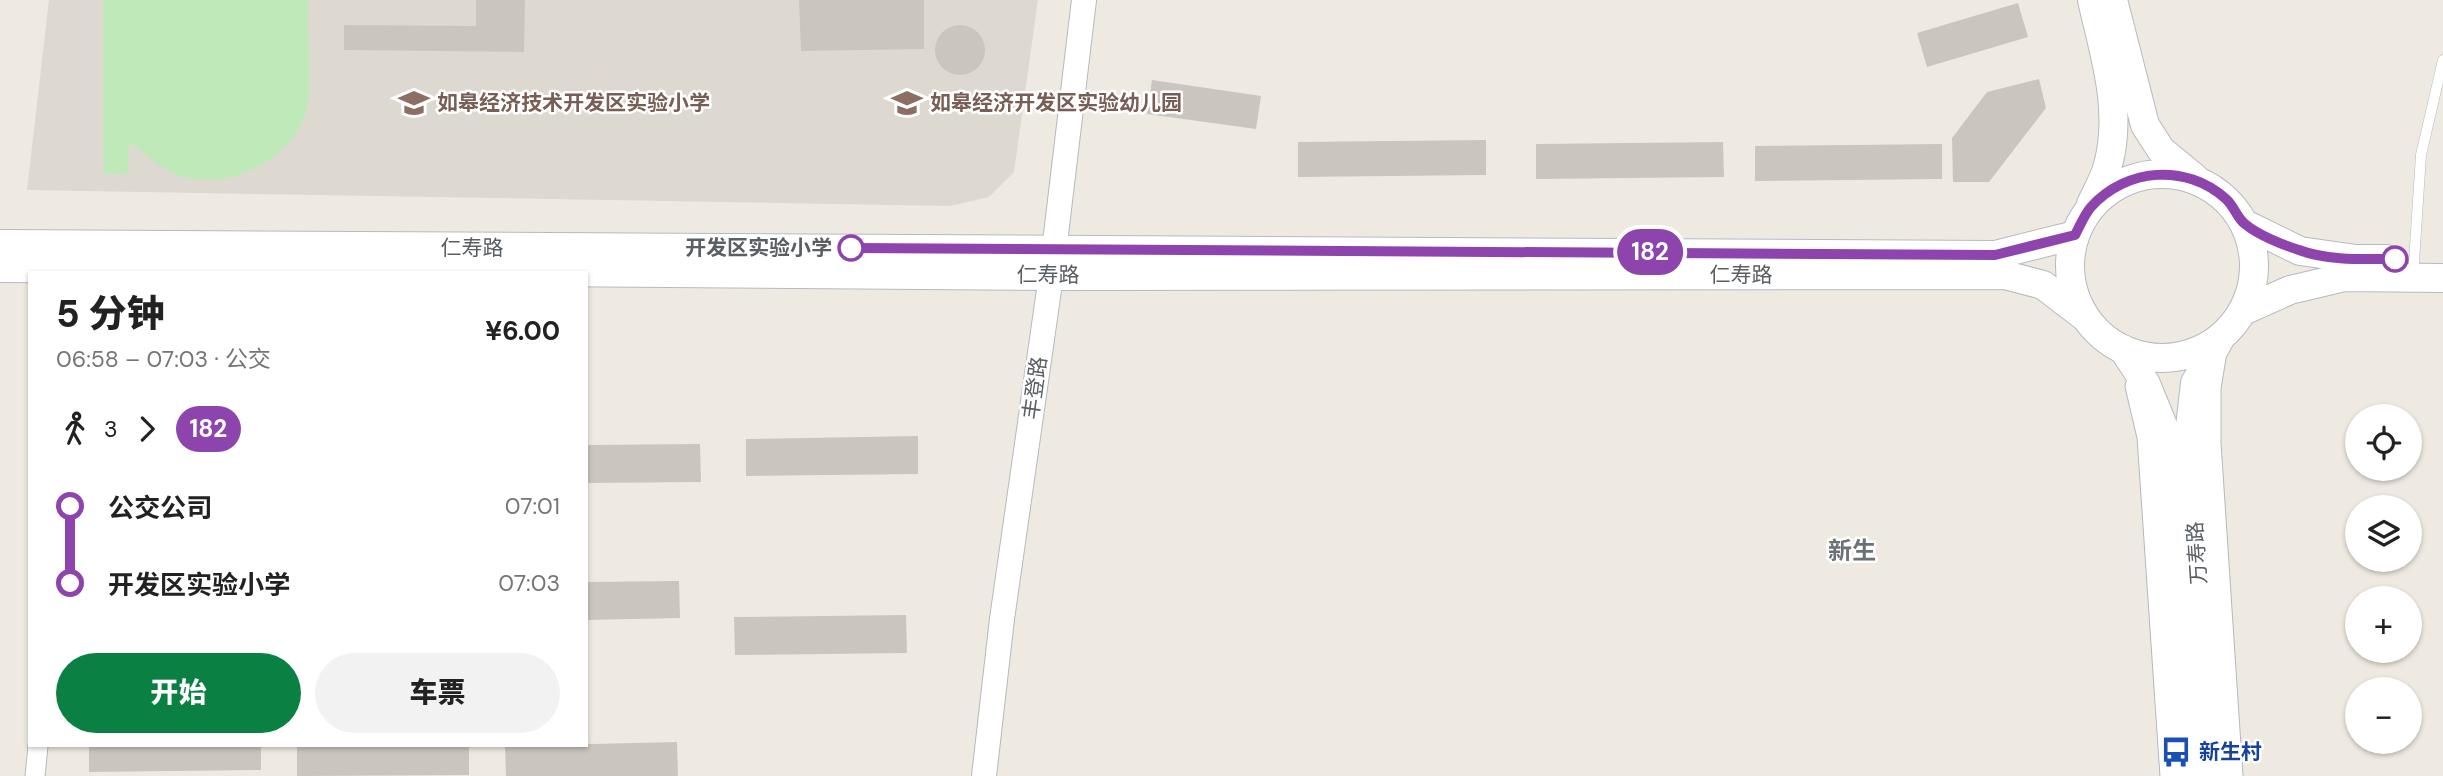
<!DOCTYPE html>
<html lang="zh">
<head>
<meta charset="utf-8">
<style>
	body { margin:0; font-family:"DM Sans","Noto Sans SC",sans-serif; background:#f2f2f2; color:#222; height:100vh; display:flex; flex-direction:column; font-size:26px; white-space:nowrap }
	* { box-sizing:border-box; margin:0 }
	p { font-size:23px; color:#767676 }
	.icon { flex:none; width:38px; height:38px; fill:none; stroke:currentColor; stroke-width:2; stroke-linecap:round; stroke-linejoin:round }
	.map { position:relative; flex:1; overflow:hidden }
	.panel { position:absolute; left:28px; top:271px; width:560px; height:476px; display:flex; flex-direction:column; background:#fff; border-radius:0px; box-shadow:0 2px 5px #0004 }
	.panel>* { flex:none }
	.badge { padding:0 14px; border-radius:23px; font-size:24px; line-height:46px }
	.controls { position:absolute; left:2345px; top:404px; display:grid; gap:14px }
	.controls a { display:grid; place-items:center; width:77px; height:77px; border-radius:50%; background:#fff; box-shadow:0 2px 5px #0004; font-size:35px }
	.map>.badge { position:absolute; translate:-50% -50%; box-shadow:0 0 0 4px #fff }
	.legs { display:flex; align-items:center; gap:10px; height:77px; padding:0 28px; font-size:23px }
	.legs p { margin-inline-start:auto }
	.summary { display:flex; align-items:center; justify-content:space-between; height:119px; padding:0 28px }
	h1 { font-size:38px; font-weight:800; line-height:52px }
	.primary-button { display:flex; gap:14px; margin-top:auto; padding:14px 28px }
	.primary-button a { flex:1; height:80px; border-radius:42px; background:#0b8043; color:#fff; font-size:28px; font-weight:800; line-height:80px; text-align:center }
	.primary-button a+a { background:#f2f2f2; color:#222 }
	ul { padding:0 28px; list-style:none }
	li { display:flex; align-items:center; gap:24px; height:77px; font-size:26px }
	li i { display:grid; place-items:center; width:10px; height:100%; margin:0 9px; background:currentColor }
	li i::after { content:''; width:18px; height:18px; margin:-9px; border:5px solid; border-radius:50%; background:#fff }
	li p { margin-inline-start:auto }
	li:first-child i { background:linear-gradient(#0000 50%,currentColor 0) }
	li:last-child i { background:linear-gradient(currentColor 50%,#0000 0) }
	.map>svg:first-child { display:block }
	.education { fill:#ded9d0 }
	.green { fill:#c0e9ba }
	.building { fill:#cac5be }
	.lines { fill:none; stroke-linecap:round; stroke-linejoin:round }
	.service-casing { stroke:#b4b9bd; stroke-width:11 }
	.minor-casing { stroke:#b4b9bd; stroke-width:21 }
	.tertiary-casing { stroke:#b4b9bd; stroke-width:26 }
	.secondary-casing { stroke:#b5bac0; stroke-width:30 }
	.service { stroke:#fff; stroke-width:10 }
	.minor { stroke:#fff; stroke-width:19 }
	.tertiary { stroke:#fff; stroke-width:24 }
	.secondary { stroke:#fff; stroke-width:28 }
	.line-1-casing { stroke:#fff; stroke-width:16 }
	.line-1 { stroke:#8e44ad; stroke-width:10 }
	.stop-1-dot { fill:#fff; stroke:#8e44ad; stroke-width:3.5 }
	.labels { text-anchor:middle; stroke-width:5; stroke-linejoin:round; paint-order:stroke }
	.education-label { font-size:21px; font-weight:bold; fill:#785e54; stroke:#fff; text-anchor:start }
	.street-label { font-size:21px; fill:#5a5f64; stroke:#fff }
	.stop-label { font-size:21px; font-weight:bold; fill:#5a5f64; stroke:#fff; text-anchor:end }
	.transit-label { font-size:21px; font-weight:bold; fill:#164399; stroke:#fff; text-anchor:start }
	.quarter-label { font-size:24px; font-weight:bold; fill:#6b7276; stroke:#fff }
</style>
</head>
<body>
<div class="map">
<svg width="2443" height="776" viewBox="0 0 2443 776">
	<rect width="100%" height="100%" fill="#efeae1"/>
	<path class="education" d="M49,0H1038L1014,172L989,197L950,206L27,190Z"/>
	<path class="green" d="M103,0H308C307,25 312,93 306,113C290,160 231,190 183,177C163,171 146,154 129,142L128,175L103,173Z"/>
	<path class="building" d="M476,0H525L524,52L344,50V25L476,26Z
		M799,0H924V49L801,51Z
		M2018,3L2028,37L1927,67L1917,33Z
		M935 50a25 25 0 1 1 50 0a25 25 0 1 1-50 0Z
		M2039,79L2046,108L1989,182H1953L1952,138L1987,92Z
		M1152,80L1261,96L1256,129L1147,114Z
		M1486,140V175L1298,177V142Z
		M1723,142L1724,177L1536,179V144Z
		M1942,144V179L1755,181V146Z
		M918,436V474L746,476V439Z
		M700,444L701,482L586,483V445Z
		M679,581L680,618L586,620V582Z
		M906,615L907,653L735,655L734,617Z
		M677,742L678,776H506L505,746Z
		M89,746H261V770L89,772Z
		M297,746H469V775L297,776Z"/>
	<g class="lines">
		<g class="service-casing">
			<path id="service" d="M2413,277L2421,155L2443,60"/>
		</g>
		<g class="minor-casing">
			<path id="minor" d="M2216,358L2211,388V443L2233,776
				M2135,386L2147,437L2170,776
				M35,776L38,746"/>
		</g>
		<g class="tertiary-casing">
			<path id="tertiary" d="M984,776L1002,619L1051,276L1084,0"/>
		</g>
		<g class="secondary-casing">
			<path id="secondary" d="M2113,0L2145,125L2161,150L2195,178
				M2070 266a92 92 0 1 1 184 0a92 92 0 1 1-184 0Z
				M2091,204C2097,191 2105,178 2108,165C2123,109 2104,54 2092,0
				M2245,224L2300,251L2356,259H2386
				M0,244L1995,255L2075,235
				M0,268L1051,276L2005,275L2043,285L2085,317
				M2243,311L2290,290L2345,277L2443,278
				M2123,349L2146,384L2166,433L2190,776
				M2212,776L2189,436L2195,383L2221,337"/>
		</g>
		<use href="#service" class="service"/>
		<use href="#minor" class="minor"/>
		<use href="#tertiary" class="tertiary"/>
		<use href="#secondary" class="secondary"/>
	</g>
	<g class="lines">
		<g class="line-1-casing">
			<path id="line-1" d="M851,248L1995,255L2075,235C2080,226 2084,215 2091,207C2126,168 2186,163 2226,199C2234,206 2237,218 2245,224C2258,235 2283,245 2299,250C2328,261 2365,259 2395,259"/>
		</g>
		<use href="#line-1" class="line-1"/>
	</g>
	<defs>
		<g id="school-bare" transform="scale(2.415)"><path d="M0-5L7-2L0 1L-7-2ZM-4 1L0 2.5L4 1V4Q0 6-4 4Z" fill="#8d6e63" stroke="#fff" stroke-width="2.5" paint-order="stroke"/></g>
		<g id="bus-bare" transform="scale(2.415)"><path d="M-5-6H5V4H4V6H2V4H-2V6H-4V4H-5ZM-3.5-4V0h7V-4ZM-3.5 1.2v1.5H-2V1.2ZM2 1.2v1.5H3.5V1.2Z" fill="#1a4fb4" stroke="#fff" stroke-width="2.5" paint-order="stroke"/></g>
	</defs>
	<g fill-rule="evenodd">
		<use href="#school-bare" x="414" y="103"/>
		<use href="#school-bare" x="907" y="103"/>
		<use href="#bus-bare" x="2176" y="752"/>
	</g>
	<g class="stop-1-dot">
		<circle cx="851" cy="248" r="12"/>
		<circle cx="2395" cy="259" r="12"/>
	</g>
	<g class="labels">
		<g class="education-label">
			<text x="437" y="110">如皋经济技术开发区实验小学</text>
			<text x="930" y="110">如皋经济开发区实验幼儿园</text>
		</g>
		<g class="street-label">
			<text x="472" y="255">仁寿路</text>
			<text x="1048" y="282">仁寿路</text>
			<text x="1741" y="282">仁寿路</text>
			<text transform="translate(1035 388) rotate(-82)" y="7">丰登路</text>
			<text transform="translate(2197 553) rotate(-94)" y="7">万寿路</text>
		</g>
		<g class="stop-label">
			<text x="832" y="255">开发区实验小学</text>
		</g>
		<g class="transit-label">
			<text x="2199" y="759">新生村</text>
		</g>
		<g class="quarter-label">
			<text x="1852" y="559">新生</text>
		</g>
	</g>
</svg>
<div class="controls">
<a><svg class="icon" aria-label="locate" viewBox="0 0 24 24"><circle cx="12" cy="12" r="6"/><path d="M12 2v4M12 18v4M2 12h4M18 12h4"/></svg></a>
<a><svg class="icon" aria-label="layers" viewBox="0 0 24 24"><path d="M12 4l9 5-9 5-9-5zM3 14l9 5 9-5"/></svg></a>
<a>+</a>
<a>−</a>
</div>
<b class="badge" style="left:1650px;top:252px;background:#8e44ad;color:#fff">182</b>
<section class="panel">
<div class="summary"><div><h1>5 分钟</h1><p>06:58 – 07:03 · 公交</p></div><b>¥6.00</b></div>
<div class="legs"><svg class="icon" aria-label="walk" viewBox="0 0 24 24"><circle cx="13" cy="4" r="2"/><path d="M13 8l-2 6 4 7M11 14l-3 7M7 12l3-4h3l4 4"/></svg>3<svg class="icon" aria-label="forward" viewBox="0 0 24 24"><path d="M9 5l7 7-7 7"/></svg><b class="badge" style="background:#8e44ad;color:#fff">182</b></div>
<ul>
<li><i style="color:#8e44ad"></i><b>公交公司</b><p>07:01</p></li>
<li><i style="color:#8e44ad"></i><b>开发区实验小学</b><p>07:03</p></li>
</ul>
<div class="primary-button"><a>开始</a><a>车票</a></div>
</section>
</div>
</body>
</html>
